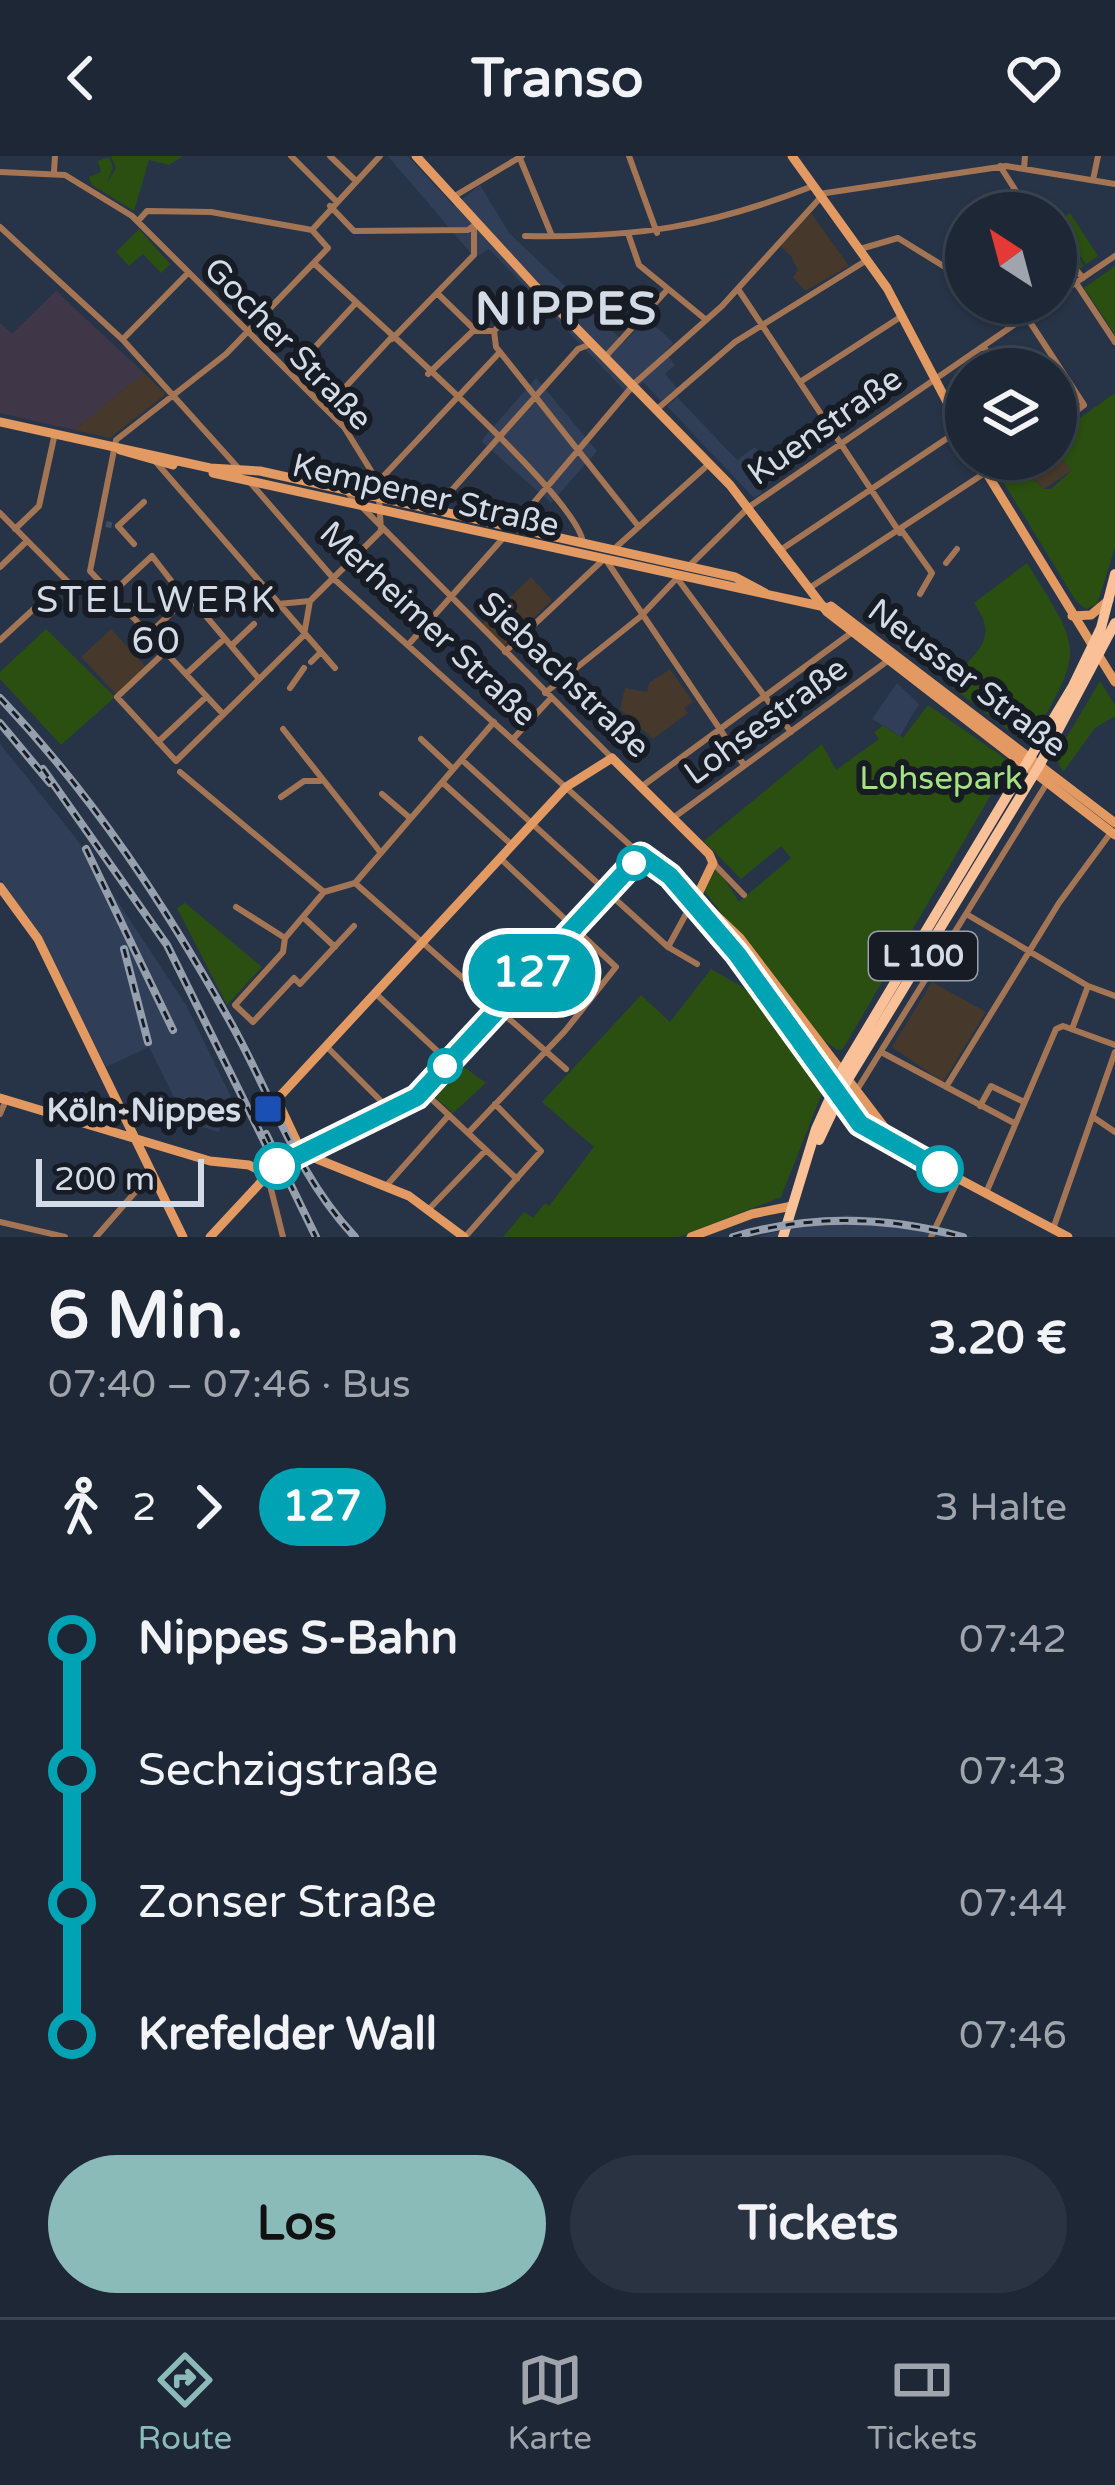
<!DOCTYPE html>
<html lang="de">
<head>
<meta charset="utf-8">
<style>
	body { margin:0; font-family:"Varela Round",sans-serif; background:#2a3341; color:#f1f3f6; height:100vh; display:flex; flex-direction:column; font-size:45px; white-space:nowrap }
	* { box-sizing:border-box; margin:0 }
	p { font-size:39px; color:#a0a5ad }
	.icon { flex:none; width:66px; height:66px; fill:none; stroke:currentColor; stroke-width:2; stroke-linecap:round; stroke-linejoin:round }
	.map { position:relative; height:1081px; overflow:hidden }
	.panel { display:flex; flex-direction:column; background:#1d2735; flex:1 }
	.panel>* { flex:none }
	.badge { padding:0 24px; border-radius:39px; font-size:42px; line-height:78px }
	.needle { width:78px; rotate:324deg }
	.tools { position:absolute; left:945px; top:36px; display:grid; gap:24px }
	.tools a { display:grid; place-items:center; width:132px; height:132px; border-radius:50%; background:#1d2735; box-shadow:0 3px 9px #0004,0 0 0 3px #3b4450; font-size:60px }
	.scale { position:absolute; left:36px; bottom:30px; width:168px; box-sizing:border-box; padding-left:12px; border:6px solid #d3dbe7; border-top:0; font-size:33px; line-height:42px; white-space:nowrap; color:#d3dbe7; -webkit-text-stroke:9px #161b24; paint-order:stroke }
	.map>.badge { position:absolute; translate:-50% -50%; box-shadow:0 0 0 6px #fff }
	.legs { display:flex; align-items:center; gap:18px; height:132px; padding:0 48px; font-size:39px }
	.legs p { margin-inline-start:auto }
	.overview { display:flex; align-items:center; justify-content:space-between; height:204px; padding:0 48px }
	h1 { font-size:66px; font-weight:700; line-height:90px }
	.primary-button { display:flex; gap:24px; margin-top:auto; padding:24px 48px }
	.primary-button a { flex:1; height:138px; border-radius:72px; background:#8bbbb9; color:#111; font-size:48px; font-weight:700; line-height:138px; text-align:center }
	.primary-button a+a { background:#2a3341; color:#f1f3f6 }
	ul { padding:0 48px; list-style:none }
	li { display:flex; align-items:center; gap:42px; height:132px; font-size:45px }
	li i { display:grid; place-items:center; width:18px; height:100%; margin:0 15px; background:currentColor }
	li i::after { content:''; width:30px; height:30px; margin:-15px; border:9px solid; border-radius:50%; background:#1d2735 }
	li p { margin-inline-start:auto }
	li:first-child i { background:linear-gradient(#0000 50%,currentColor 0) }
	li:last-child i { background:linear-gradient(currentColor 50%,#0000 0) }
	header { display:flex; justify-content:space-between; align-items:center; height:156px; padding:0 48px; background:#1d2735; font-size:54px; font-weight:700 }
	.dock { display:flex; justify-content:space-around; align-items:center; height:168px; border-top:3px solid #3b4450; background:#1d2735; font-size:33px; color:#a0a5ad }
	.dock a { display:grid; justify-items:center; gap:6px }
	.dock .selected { color:#8bbbb9 }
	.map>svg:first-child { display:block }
	.built { fill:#303f57 }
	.education { fill:#46382a }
	.medical { fill:#3f3748 }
	.green { fill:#2a4f11 }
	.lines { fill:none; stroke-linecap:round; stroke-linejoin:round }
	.street-tunnel { stroke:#414d5f; stroke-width:6; stroke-dasharray:6 3; stroke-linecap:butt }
	.street { stroke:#a47554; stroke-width:6 }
	.secondary { stroke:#e39962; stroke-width:9 }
	.primary { stroke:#fac098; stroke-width:10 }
	.rail-casing { stroke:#959fad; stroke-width:8 }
	.rail { stroke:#161b24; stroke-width:3; stroke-dasharray:9; stroke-linecap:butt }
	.line-1-casing { stroke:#fff; stroke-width:27 }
	.line-1 { stroke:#00a3b4; stroke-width:18 }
	.stop-1-dot { fill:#fff; stroke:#00a3b4; stroke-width:6 }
	.transit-dot { fill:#1a4fb4; stroke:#161b24; stroke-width:4.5 }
	.labels { text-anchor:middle; stroke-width:12; stroke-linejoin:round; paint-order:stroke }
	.shield { fill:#161b24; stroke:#9aa1ac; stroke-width:3 }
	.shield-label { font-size:30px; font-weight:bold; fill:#d3dbe7 }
	.street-label { font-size:33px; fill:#d3dbe7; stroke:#161b24 }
	.park-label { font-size:33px; fill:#a5e284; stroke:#161b24 }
	.poi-label { font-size:33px; font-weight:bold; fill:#d3dbe7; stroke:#161b24; text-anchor:end }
	.neighbourhood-label { font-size:36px; letter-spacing:3px; fill:#d3dbe7; stroke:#161b24 }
	.district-label { font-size:45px; font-weight:bold; letter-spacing:3px; fill:#d3dbe7; stroke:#161b24 }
</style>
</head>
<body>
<header><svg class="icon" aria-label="back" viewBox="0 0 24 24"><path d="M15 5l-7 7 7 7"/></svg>Transo<svg class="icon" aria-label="heart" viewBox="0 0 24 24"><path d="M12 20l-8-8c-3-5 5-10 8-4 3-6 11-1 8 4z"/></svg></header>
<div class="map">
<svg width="1115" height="1081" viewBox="0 0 1115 1081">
	<rect width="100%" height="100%" fill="#273447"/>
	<path class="built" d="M388,0H408L454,50L480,29L509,77L624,186L645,165L659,173L673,187L665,196L675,209L665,218L677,232L661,245L643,226L633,238L624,234L489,93L475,102Z
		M536,222L597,295L551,347L481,285Z
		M677,241L737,304L755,291L766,305L750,317L762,337L754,342L667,250Z
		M897,527L919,548L900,580L872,563Z
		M0,588L75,681L186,849L235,949L224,956L219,976L179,964L174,941L149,891L106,911L39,777L0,723Z
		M848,1059L915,1067L973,1081H757L804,1069L806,1063Z"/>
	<path class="education" d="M811,57L849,110L805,135L793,121L798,114L791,100L780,90Z
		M144,217L166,238L110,282L74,274Z
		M1056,297L1072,314L1044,333L1023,313L1038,303H1056Z
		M531,421L552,444L505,490L482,468Z
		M111,473L146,511L117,539L81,501Z
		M670,513L693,546L684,552L688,557L653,583L620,553L625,532L647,536L649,527Z
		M932,826L986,856L943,926L892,891Z"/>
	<path class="medical" d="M56,135L144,217L74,274L0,257V167L12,178Z"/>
	<path class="green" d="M111,0H183L169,9L149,4L134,55L92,29L89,21L101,16L98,5L109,1L113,11L107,27L116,12Z
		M1070,57L1098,100L1086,108L1064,77L1084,110L1080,113L1056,88V72L1063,75L1056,66Z
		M139,73L170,108L161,117L143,98L129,110L116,96Z
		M1115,110V179L1084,132Z
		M1115,237V392L1097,448L1086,453L1076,445L999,319L1022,303H1038L1023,314L1044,333H1051L1072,314L1056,297V279Z
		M1027,407C1082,496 1085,491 1032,583L1023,585L949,529C973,495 1002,486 974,447Z
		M46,473L115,541L61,589L0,523V516Z
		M1100,525L1115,549V560L1095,572L1063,616L1055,601Z
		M928,549L1010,606L843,893L837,894L818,880L704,735L717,712L739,746L791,702L781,690L741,723L704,685L822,588L836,614L879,583L874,576L883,570L903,582Z
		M185,747L262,811L227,849L177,752Z
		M711,813L761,842L820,926L822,937L781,1041L679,1081H503L524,1056L533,1062L545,1047L549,1050L594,991L542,946L641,839L670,866Z
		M457,906L486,927L453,957L430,936Z"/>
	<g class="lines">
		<path class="street-tunnel" d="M106,368L115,370"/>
		<path class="street" d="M291,0L335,44
			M330,0L355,24
			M519,0L552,80
			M629,0L657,77
			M1000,10L1019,40
			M1024,13L1025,0
			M0,16L65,19L132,60L344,271L378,326L381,375L310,445
			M54,16L55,0
			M1093,24L1098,0
			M819,38L1006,10L1115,28
			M453,41L522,0
			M330,50L354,75L468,74L477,67
			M138,65L147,55L211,56L312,74
			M0,71L123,184L241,315
			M312,74L380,0
			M525,80C636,82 709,71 813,30
			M629,80L639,109L705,163
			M1056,90L1083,122
			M860,93L898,82L966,124
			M314,107C360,152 579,340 583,387
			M1076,127L1115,186
			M738,133L900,377
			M437,137L476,175H494
			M1056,140L1115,100
			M993,147L1016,167
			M1026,160L1084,249L1056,270
			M494,175L496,191L639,371
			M494,175L536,131
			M123,183L188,117
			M392,183L474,99V73
			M984,191L998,213
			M605,201L668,133
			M291,217L355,148
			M428,218L473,175
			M800,226L902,160
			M326,252L391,182
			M656,254L735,186L867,104
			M155,305L335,512
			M249,325L334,423L641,699
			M378,326L500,196
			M347,336L611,601
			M435,353L578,193L591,188
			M0,357L76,434
			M514,370L636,226L722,150L821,41
			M15,373L39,350L55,277
			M902,375L932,417L920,438
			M134,388L118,370L144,346
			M614,393L710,307
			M782,393L961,273
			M608,407L744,609
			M946,407L957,393
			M0,411L27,385
			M687,412L749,351L1046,147
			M677,422L791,576
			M811,431L1006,303
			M111,438L152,400L186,444
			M196,447L216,429
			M278,448L310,445
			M149,478L189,440L259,523
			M304,479L310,445
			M0,484L64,425
			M233,488L254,468
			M408,489L505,380
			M165,496L117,541L176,605L304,479
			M505,496L605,402
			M311,506L320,497
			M186,518L223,484
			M290,532L304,512
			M545,537L640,461L678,421
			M223,558L90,415L116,284L226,198L328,92L312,74
			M283,573L381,697
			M421,583L453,613
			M513,583L551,542
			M158,586L206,541
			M462,604L668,791L697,808
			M180,616L324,736
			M443,627L512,689
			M641,631L851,477
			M382,638L410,662
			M281,641L304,625H320
			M673,662L886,506
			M713,707L744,739
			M355,727L566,913
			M236,751L285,782
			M968,759L1088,830
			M305,763L335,791
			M354,770L300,828L294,822L253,866L235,849L283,796L285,782L324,736L355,727L494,566
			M668,791L692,747
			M376,838L449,906
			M1072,873L1088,830L1115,840
			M327,891L390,954
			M881,896L1014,967
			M946,931L1059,747L1112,675
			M423,935L517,1023
			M847,950L1047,627
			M980,950L991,930L1024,946
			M0,958L6,944
			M1093,961L1115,976
			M468,977L565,875L616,811L501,703
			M268,1021L283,1081
			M387,1029L449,959
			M986,1037L1056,873L1063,870L1115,889
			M430,1052L486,994
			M0,1066L65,1081
			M1053,1073L1115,896
			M96,1081L137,1034L155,1022
			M465,1081L541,995L495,948
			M931,1081L959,1022"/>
		<path class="secondary" d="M416,0L536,131L730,329L827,456L1115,679
			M792,0L887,132L966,282
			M0,266L210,312L260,315L735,421L765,437
			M120,294L173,309
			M978,303L1115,526
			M213,317L834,453
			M831,450L1115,667
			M1072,460L1091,459L1109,444
			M0,731L38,783L183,1081
			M694,738L740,782L898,989
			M0,942L210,1005L249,1009L267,1018
			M302,997L279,948L281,939L566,631L612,602L709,698L713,707L698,738
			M302,997L409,1040L464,1081
			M210,1081L276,1010L417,941L641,699L670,720L729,788L865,973L1068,1081
			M691,1081L752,1058L792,1050"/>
		<path class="primary" d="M819,984L847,925L1039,610L1115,467
			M783,1081L816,973L843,913L1073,530L1101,472L1115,418"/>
		<g class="rail-casing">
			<path id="rail" d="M0,542C95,642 165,749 232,869C272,941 297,1020 355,1081
				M0,567L50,627
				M43,613L167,789L268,993
				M86,693L173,874
				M124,793L148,886
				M266,978L316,1081
				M733,1081C811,1058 886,1060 963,1081"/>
		</g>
		<use href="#rail" class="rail"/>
	</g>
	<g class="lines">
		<g class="line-1-casing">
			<path id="line-1" d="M277,1010L417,941L641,699L670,720L737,798L860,968L940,1013"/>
		</g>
		<use href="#line-1" class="line-1"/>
	</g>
	<g class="stop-1-dot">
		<circle cx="634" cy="707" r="15"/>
		<circle cx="445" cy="910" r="15"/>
		<circle cx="277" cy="1010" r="21"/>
		<circle cx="940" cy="1013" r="21"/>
	</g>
	<rect class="transit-dot" x="253" y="938" width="30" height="30" rx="6"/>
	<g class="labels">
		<rect class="shield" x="869" y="776" width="108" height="48" rx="9"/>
		<g class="shield-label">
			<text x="923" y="810">L 100</text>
		</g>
		<g class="street-label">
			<text transform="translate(289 187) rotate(46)" y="12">Gocher Straße</text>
			<text transform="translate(824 269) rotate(-35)" y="12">Kuenstraße</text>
			<text transform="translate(426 338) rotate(13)" y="12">Kempener Straße</text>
			<text transform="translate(429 467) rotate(43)" y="12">Merheimer Straße</text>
			<text transform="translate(565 518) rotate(44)" y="12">Siebachstraße</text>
			<text transform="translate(968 521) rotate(37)" y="12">Neusser Straße</text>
			<text transform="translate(765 564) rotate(-36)" y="12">Lohsestraße</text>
		</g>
		<g class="park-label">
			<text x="941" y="633">Lohsepark</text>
		</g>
		<g class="poi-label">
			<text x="241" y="965">Köln-Nippes</text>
		</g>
		<g class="neighbourhood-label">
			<text x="157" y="456">STELLWERK<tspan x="157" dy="41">60</tspan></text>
		</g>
		<g class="district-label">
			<text x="567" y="168">NIPPES</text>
		</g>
	</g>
</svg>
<div class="tools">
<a><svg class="needle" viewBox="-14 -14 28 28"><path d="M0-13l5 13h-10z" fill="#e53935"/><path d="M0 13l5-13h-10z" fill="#a0a5ad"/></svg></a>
<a><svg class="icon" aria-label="layers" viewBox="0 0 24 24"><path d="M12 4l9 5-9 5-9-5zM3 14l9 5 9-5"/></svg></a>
</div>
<div class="scale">200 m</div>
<b class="badge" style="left:532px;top:817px;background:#00a3b4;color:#fff">127</b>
</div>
<section class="panel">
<div class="overview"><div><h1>6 Min.</h1><p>07:40 – 07:46 · Bus</p></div><b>3.20 €</b></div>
<div class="legs"><svg class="icon" aria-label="walk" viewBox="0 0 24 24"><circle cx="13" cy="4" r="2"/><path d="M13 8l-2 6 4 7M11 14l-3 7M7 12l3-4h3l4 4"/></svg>2<svg class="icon" aria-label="forward" viewBox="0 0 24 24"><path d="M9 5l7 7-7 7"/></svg><b class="badge" style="background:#00a3b4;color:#fff">127</b><p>3 Halte</p></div>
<ul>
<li><i style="color:#00a3b4"></i><b>Nippes S-Bahn</b><p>07:42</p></li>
<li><i style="color:#00a3b4"></i><span>Sechzigstraße</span><p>07:43</p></li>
<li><i style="color:#00a3b4"></i><span>Zonser Straße</span><p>07:44</p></li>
<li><i style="color:#00a3b4"></i><b>Krefelder Wall</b><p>07:46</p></li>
</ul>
<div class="primary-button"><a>Los</a><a>Tickets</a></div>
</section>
<nav class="dock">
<a class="selected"><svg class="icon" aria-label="directions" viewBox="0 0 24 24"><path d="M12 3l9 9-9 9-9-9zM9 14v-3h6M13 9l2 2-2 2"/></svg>Route</a>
<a><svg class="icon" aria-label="map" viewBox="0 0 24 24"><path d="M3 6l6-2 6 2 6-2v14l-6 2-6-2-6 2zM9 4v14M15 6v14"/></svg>Karte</a>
<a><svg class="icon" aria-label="tickets" viewBox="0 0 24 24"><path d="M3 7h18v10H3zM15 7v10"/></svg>Tickets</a>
</nav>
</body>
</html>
